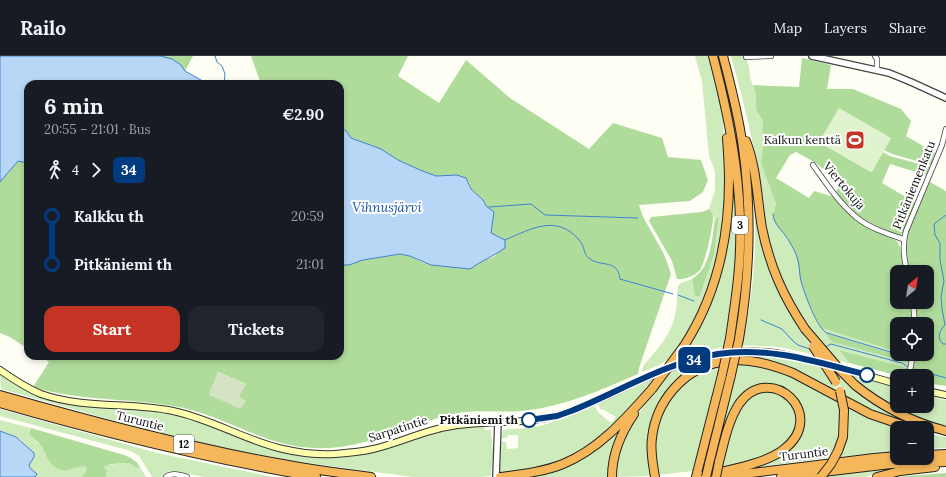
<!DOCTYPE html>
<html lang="en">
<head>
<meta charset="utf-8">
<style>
	body { margin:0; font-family:Lora,serif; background:#20242c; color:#f1f3f6; height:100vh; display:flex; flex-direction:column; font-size:15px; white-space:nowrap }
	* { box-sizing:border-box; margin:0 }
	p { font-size:13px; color:#9ea1a6 }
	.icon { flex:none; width:22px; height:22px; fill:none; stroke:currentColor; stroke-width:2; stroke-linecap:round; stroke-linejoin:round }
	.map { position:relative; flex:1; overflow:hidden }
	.panel { position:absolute; left:24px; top:24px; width:320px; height:280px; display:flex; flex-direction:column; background:#171b24; border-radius:12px; box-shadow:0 2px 6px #0003 }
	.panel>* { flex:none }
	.badge { padding:0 8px; border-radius:6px; font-size:14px; line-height:26px }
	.needle { width:26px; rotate:30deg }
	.controls { position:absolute; left:890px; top:209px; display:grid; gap:8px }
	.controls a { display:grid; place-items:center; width:44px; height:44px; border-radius:8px; background:#171b24; box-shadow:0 2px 6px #0003; font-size:20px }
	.map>.badge { position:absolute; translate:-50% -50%; box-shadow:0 0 0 2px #fff }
	.legs { display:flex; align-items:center; gap:6px; height:44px; padding:0 20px; font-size:13px }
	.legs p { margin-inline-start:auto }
	.overview { display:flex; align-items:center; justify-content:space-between; height:68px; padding:0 20px }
	h1 { font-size:22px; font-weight:700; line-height:30px }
	.button { display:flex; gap:8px; margin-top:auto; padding:8px 20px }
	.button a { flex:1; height:46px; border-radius:12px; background:#c53325; color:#fff; font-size:16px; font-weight:700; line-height:46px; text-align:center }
	.button a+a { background:#20242c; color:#f1f3f6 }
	ul { padding:0 20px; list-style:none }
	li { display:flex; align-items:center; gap:14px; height:48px; font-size:15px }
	li i { display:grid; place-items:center; width:6px; height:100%; margin:0 5px; background:currentColor }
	li i::after { content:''; width:10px; height:10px; margin:-5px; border:3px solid; border-radius:50%; background:#171b24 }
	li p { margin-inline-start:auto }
	li:first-child i { background:linear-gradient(#0000 50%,currentColor 0) }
	li:last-child i { background:linear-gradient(currentColor 50%,#0000 0) }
	header { display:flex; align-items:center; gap:24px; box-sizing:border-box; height:56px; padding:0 20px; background:#171b24; border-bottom:1px solid #363941 }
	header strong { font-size:19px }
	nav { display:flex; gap:22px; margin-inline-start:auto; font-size:14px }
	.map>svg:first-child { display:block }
	.green { fill:#ceebbc }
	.forest { fill:#b0dc9b; fill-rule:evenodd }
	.cemetery { fill:#d4e3c3 }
	.pitch { fill:#e1f2ce }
	.water { fill:#b8d7f7; stroke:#3d82d0 }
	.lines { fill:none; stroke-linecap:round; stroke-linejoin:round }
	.stream { stroke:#3d82d0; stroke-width:1 }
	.minor-casing { stroke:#444; stroke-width:6 }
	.tertiary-casing { stroke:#444; stroke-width:8 }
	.secondary-casing { stroke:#333; stroke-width:8 }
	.motorway-casing { stroke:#222; stroke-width:10 }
	.minor { stroke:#fff; stroke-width:4.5 }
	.tertiary { stroke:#fff; stroke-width:5.5 }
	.secondary { stroke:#fdffaf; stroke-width:6 }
	.motorway { stroke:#f6b75b; stroke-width:8 }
	.motorway-bridge-casing { stroke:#222; stroke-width:10; stroke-linecap:butt }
	.motorway-bridge { stroke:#f6b75b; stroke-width:8 }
	.line-1-casing { stroke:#fff; stroke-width:9 }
	.line-1 { stroke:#003b80; stroke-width:6 }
	.stop-1-dot { fill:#fff; stroke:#003b80; stroke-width:2 }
	.labels { text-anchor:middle; stroke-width:4; stroke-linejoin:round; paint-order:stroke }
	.shield { fill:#fff; stroke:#585858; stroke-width:1 }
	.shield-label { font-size:11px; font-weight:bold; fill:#111 }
	.poi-label { font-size:12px; fill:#111; stroke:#fff; text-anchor:end }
	.street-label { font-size:12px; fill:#111; stroke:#fff }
	.stop-label { font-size:12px; font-weight:bold; fill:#111; stroke:#fff; text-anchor:end }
	.water-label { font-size:13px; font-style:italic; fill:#1654a7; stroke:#fff }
</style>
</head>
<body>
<header>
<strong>Railo</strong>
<nav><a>Map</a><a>Layers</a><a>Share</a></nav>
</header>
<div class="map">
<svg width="946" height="421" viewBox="0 0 946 421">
	<rect width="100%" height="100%" fill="#fffef4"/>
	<path class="green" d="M695,0H709L719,41L723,65L727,127L718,209L692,272L671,302L657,310L642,316V313L644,309C659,291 672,278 676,255C677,247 677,238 678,230L681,227L692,223L695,240H700L705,226L714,199L719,161L715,163L709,153L715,134V115L709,100L702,25Z
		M731,0H745L749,10L750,21L756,39V54L763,65V93L761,107L776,148L773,158L780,174L785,179L797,200L800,215V221L821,272L897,296V298L911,300L910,303L826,278L832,286L910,307L908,312L839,294L849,307L834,304L795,255L769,191L753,88L742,41Z
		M731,98C739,164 737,225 723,291L681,300L720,218Z
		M749,101L771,215L783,244L816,299L780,291L742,289C751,249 756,208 755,167C754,145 751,123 749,101Z
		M740,298C769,300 796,303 824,311L833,325L839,340L804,320L739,302Z
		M721,300L720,305L700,311L657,355L653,420L615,421L617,399L628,372L670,314L694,306Z
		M739,307L758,309L780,314L841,346L840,379L832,401L736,414C749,410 764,406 777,400C782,398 787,389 791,384C794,380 802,373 803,367C808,344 781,325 760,329C752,331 745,337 740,342L715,413L712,414Z
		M719,309L693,415L658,419L654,392L659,360L678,332L698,317Z
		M832,313L837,314C851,328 865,343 882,353C896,361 911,366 925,372L895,365L845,343L839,326Z
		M845,316L897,330V350H927V337L936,342L946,344V373L930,368L883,347Z
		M0,318L23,333L42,340L183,360L283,395L368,396L445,373L483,369L485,374H491L493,398L491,420L482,421H413L292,405L239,395L155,376L1,333Z
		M657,321C629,355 598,391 556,407C538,414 518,415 499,419L500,386H506L507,393L518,392V379H508L507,382H501L503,374C520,372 542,373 557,363L595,350L598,356L611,367L616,361L604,354L600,353L598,348L633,331Z
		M771,334L787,340L797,355L796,373L787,387L767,399L740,408L721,412L732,368L738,355L752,338Z
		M846,349L904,372H897V395L838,401Z
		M0,353L157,397L273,421H204L173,415H169L163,421H152L139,400L131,395L0,360Z
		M0,364L31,372L29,375L36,386L80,410H85L87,413L82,421H35L36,418L30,412L29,409L34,401L30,394L22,385L16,381L0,375Z
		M619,373L610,399L609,421H512L563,410Z
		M927,378L946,381V392L927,393Z
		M129,407L136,412L140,411L146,421H106L107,415L104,411L106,409Z
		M897,412L865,421H824L826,419Z"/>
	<path class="forest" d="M160,0H193L185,15C179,6 171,3 160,0Z
		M251,0H408L398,20L439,47L466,4L510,42L589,93L613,67L662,82L668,101L701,104L708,124L703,136L690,145L639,149L643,161L664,198L671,218L639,312L638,318C601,334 563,351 522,355C499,357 475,353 453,358C399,371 359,398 301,391C256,385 218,357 173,350C126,342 79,345 33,331L49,306L40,300H340V209H349L363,204L400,198L410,200L424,207L470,213L480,206L495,200L505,184L491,177L486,150L483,144L471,133L469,126L457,119L436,120L420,114L398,104L381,93L351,82L346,75L340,70V28H261ZM218,316L246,328L239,340L225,345L210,339Z
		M802,2L831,9L827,33H853L901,53L911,65L906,80L935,97L931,109L892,98L884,94L891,82L819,86L871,116L883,96L890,100L930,111L926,119L890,108L882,127L916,147L902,178L899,180L862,163L851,154L836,136L840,128L816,107L796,96L790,99L776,122L809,142L814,135L834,141L847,156L859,166L897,185L900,191L905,216H897V246H912L914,268H897V296L821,272L809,248L801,227L797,200L785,179L780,174L773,163V158L776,148L761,107L763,93V65L756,54V39L753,29L799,31Z
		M18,105L28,107V293L10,281L0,277V126Z
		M930,126L946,135V330L927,327V320H911L915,298H927V268H917L916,246H927V216H910C908,209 906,202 905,195C903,175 922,144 930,126Z
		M709,153C710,154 712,158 713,159C714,168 705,207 700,214C695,220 684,224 677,223L672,205L649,165L651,161L702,156Z
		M719,161L714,199L700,240H695L692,223C711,212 712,183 715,163Z
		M825,277L910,303V307L832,286Z
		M839,294L908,312L906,320H899L849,307Z
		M31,372L124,399C131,402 136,404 140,411L136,412L129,407L111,408L104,411L107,415L106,421H82L87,413L85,410C77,410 70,415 63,414C49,412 48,401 42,391C40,387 32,382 29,377Z
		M946,417V421H894Z"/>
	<path class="cemetery" d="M218,316L246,328L239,340L246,345L240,353L210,339L209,337Z"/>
	<path class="pitch" d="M839,52L891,82L872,116L819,86Z"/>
	<path class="water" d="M0,0H160L172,3L181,9L185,15L208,28H28V107L18,105L0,126Z
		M340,70L346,75L351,82L381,93L398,104L420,114L436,120L457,119L466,122L471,133L483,144L486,150L494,156L491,177L505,184V192C494,200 481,205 470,213L431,209L410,200L400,198L363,204L349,209H340Z
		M0,375L16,381L34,397V401L29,409L30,412L37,418L35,421H0Z"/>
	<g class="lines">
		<path class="stream" d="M215,0L217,6L222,10L225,18L224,28
			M207,27L213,28
			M489,151L531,148L545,159L638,162
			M773,158C774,168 780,172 785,179C788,183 796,196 797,201C800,209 799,217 801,225C804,236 817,273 827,277L897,298
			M946,159L934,168L935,179L940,187V204L944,225L941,240L942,253L945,269C940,274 936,282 943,288H946
			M505,184C531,173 557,157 580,185C585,190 583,199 590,203C601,211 618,203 620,223L673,238
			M678,239L694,245
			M761,264L782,273L792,284L798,289L810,293
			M825,291L831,288L902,307L908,311
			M898,298L903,299
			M914,313L946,322"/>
		<g class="minor-casing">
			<path id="minor" d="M875,0L877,3V14
				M746,1L771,0
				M813,109C826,127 839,147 856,161C869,172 888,178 903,183
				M907,216C904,202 902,189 906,175L942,89L946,73
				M913,246L915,268
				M909,320L913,298
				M166,421C172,416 180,419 187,421"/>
		</g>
		<g class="tertiary-casing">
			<path id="tertiary" d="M812,0L889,17L911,26L946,42
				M496,421L498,366"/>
		</g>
		<g class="secondary-casing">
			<path id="secondary" d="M837,311L897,328
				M0,314C13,323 26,332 41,338C84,353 130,346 173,355C212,363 246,385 283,393C300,397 318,399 335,398C348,397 361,396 373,393C400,387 424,374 452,370C487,364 524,369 559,359C586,351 612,337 638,325C682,305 727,291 775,297C793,300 809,304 826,308
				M927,335L946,339"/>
		</g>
		<g class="motorway-casing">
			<path id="motorway" d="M713,0C732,72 746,147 738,222C736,242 733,262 730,282
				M723,0C731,30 739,61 743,92C752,156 750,219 739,283
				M746,85C757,113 757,143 762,172C770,211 783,240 805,273
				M684,290C717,239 729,184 729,124C729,110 728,96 727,82
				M855,329C882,351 912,366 946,375
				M0,339C91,365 184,390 277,407C308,413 339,417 371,421
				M0,347C104,377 209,403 316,421
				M838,395L843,381L844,354
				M927,399L946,398
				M709,408L731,319
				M500,421C522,418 543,416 563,408C600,393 626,362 652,333
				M612,421C612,397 621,377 634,358
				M655,421C653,408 650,395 652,382C656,345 684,312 721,306C746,301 770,308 793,317L870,358L911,372
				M696,421L722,319
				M699,421C723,415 763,409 783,394C830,359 770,304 739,348C728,365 724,387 719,406
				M719,421L874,402L897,400
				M781,421L891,408L946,406
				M877,421L900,415L935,411"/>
		</g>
		<use href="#minor" class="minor"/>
		<use href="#tertiary" class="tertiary"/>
		<use href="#secondary" class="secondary"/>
		<use href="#motorway" class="motorway"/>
		<g class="motorway-bridge-casing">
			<path id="motorway-bridge" d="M805,273L841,315L855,329
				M813,290L836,326
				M722,319L730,282
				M731,319L739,283
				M652,333L684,290
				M840,335L844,354
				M706,421L709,408
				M716,421L719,406
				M821,421L831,408L838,395"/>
		</g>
		<use href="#motorway-bridge" class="motorway-bridge"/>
	</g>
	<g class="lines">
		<g class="line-1-casing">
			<path id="line-1" d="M529,364L557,360L571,355C619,336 666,306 718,298C768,290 818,306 867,319"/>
		</g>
		<use href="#line-1" class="line-1"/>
	</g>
	<defs>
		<g id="stadium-square" transform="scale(1)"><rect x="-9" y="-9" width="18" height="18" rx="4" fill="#c53325" stroke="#fff"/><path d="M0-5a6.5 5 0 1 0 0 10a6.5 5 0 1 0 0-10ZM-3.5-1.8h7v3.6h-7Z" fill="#fff"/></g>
	</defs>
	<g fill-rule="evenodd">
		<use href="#stadium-square" x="855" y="84"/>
	</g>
	<g class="stop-1-dot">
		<circle cx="867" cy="319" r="7"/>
		<circle cx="529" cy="364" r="7"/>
	</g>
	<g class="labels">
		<g class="shield">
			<rect x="732" y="160" width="16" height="18" rx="3"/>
			<rect x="174" y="379" width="20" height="18" rx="3"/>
		</g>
		<g class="shield-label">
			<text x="740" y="173">3</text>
			<text x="184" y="392">12</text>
		</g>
		<g class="poi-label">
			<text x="841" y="88">Kalkun kenttä</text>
		</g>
		<g class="street-label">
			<text transform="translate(914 129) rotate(-68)" y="4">Pitkäniemenkatu</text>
			<text transform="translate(844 130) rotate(50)" y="4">Viertokuja</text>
			<text transform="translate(140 365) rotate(14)" y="4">Turuntie</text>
			<text transform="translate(398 373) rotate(-18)" y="4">Sarpatintie</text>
			<text transform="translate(804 398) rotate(-7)" y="4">Turuntie</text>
		</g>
		<g class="stop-label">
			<text x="518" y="368">Pitkäniemi th</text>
		</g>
		<g class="water-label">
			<text x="387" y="156">Vihnusjärvi</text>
		</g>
	</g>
</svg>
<div class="controls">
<a><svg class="needle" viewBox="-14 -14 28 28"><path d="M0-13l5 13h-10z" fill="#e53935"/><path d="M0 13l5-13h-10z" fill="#9ea1a6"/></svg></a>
<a><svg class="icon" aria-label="locate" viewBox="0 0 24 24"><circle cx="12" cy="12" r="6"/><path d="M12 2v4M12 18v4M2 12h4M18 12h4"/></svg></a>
<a>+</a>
<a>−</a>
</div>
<b class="badge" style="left:694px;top:304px;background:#003b80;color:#fff">34</b>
<section class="panel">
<div class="overview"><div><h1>6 min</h1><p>20:55 – 21:01 · Bus</p></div><b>€2.90</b></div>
<div class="legs"><svg class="icon" aria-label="walk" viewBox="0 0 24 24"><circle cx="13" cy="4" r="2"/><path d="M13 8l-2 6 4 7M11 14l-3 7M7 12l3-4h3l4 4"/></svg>4<svg class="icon" aria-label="forward" viewBox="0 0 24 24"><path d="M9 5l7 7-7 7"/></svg><b class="badge" style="background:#003b80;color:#fff">34</b></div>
<ul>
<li><i style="color:#003b80"></i><b>Kalkku th</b><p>20:59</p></li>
<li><i style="color:#003b80"></i><b>Pitkäniemi th</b><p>21:01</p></li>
</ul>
<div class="button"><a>Start</a><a>Tickets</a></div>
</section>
</div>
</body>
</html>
